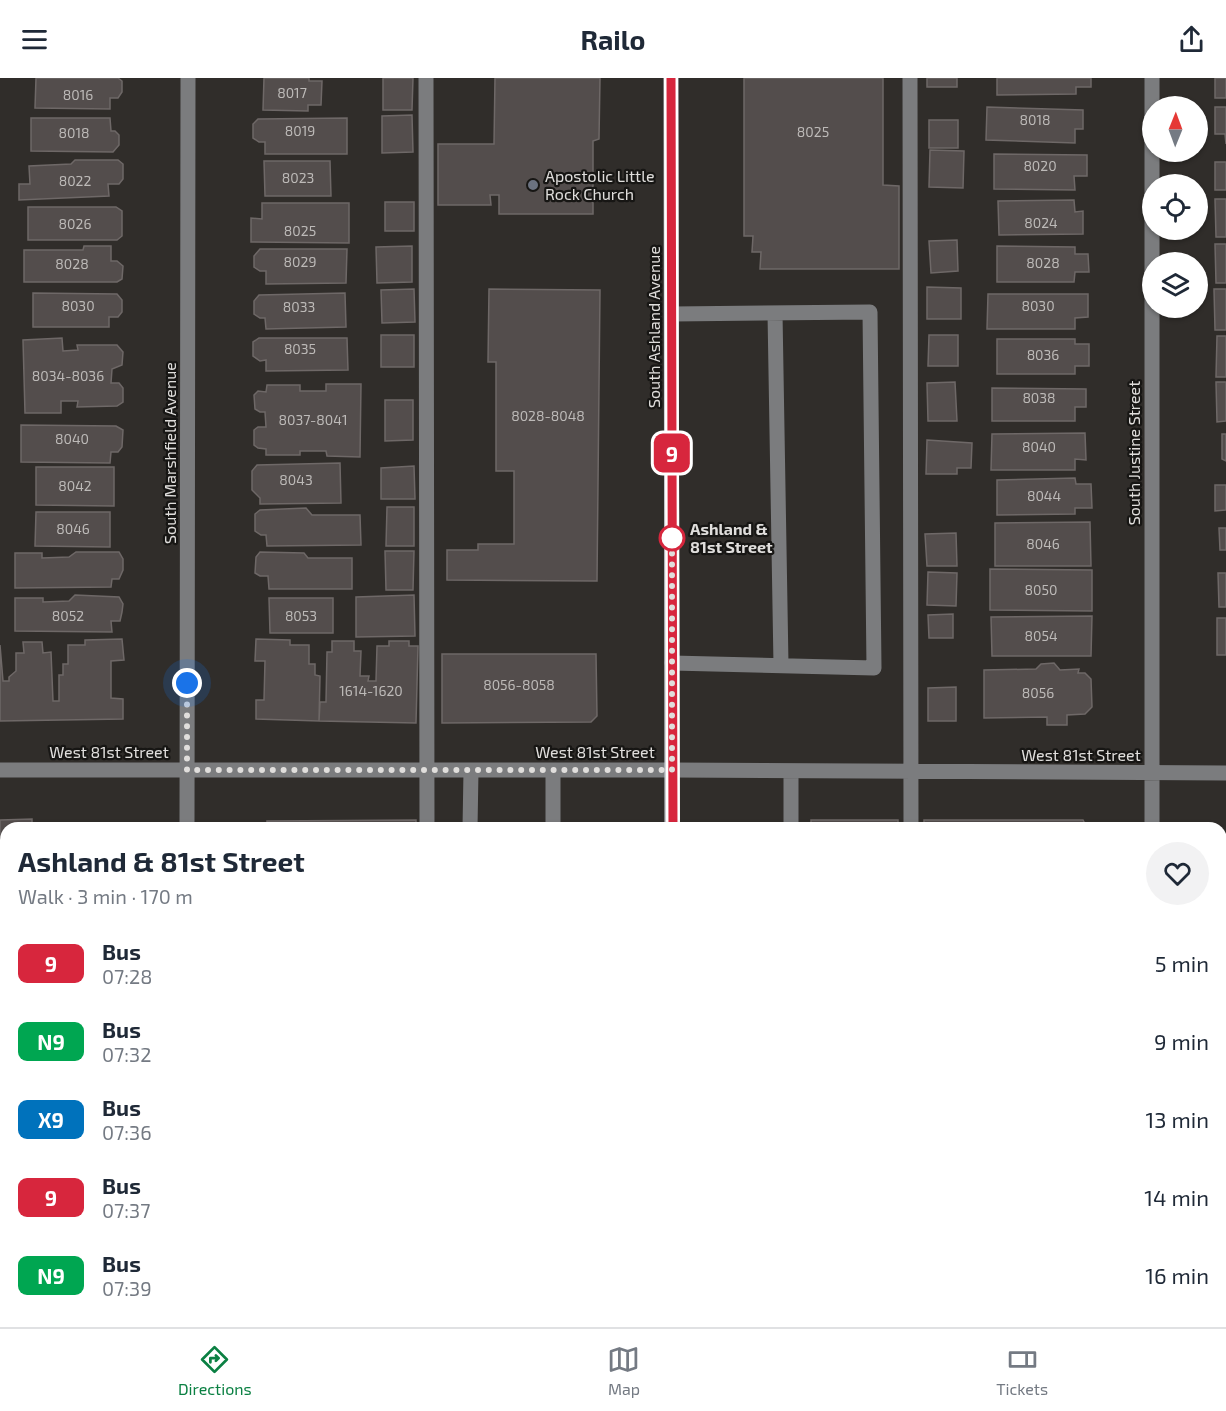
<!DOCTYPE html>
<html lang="en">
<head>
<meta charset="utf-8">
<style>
	body { margin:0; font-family:"Exo 2",sans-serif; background:#f2f2f3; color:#1f2937; height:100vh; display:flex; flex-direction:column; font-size:22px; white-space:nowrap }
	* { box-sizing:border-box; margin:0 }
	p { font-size:20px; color:#747a83 }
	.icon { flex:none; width:33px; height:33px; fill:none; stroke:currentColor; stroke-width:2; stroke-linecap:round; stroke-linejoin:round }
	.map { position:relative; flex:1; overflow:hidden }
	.side { position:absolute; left:0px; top:744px; width:1227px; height:506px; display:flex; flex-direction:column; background:#fff; border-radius:18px 18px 0 0; box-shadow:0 2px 4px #0004 }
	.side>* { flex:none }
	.badge { padding:0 12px; border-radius:9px; font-size:21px; line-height:39px }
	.needle { width:39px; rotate:1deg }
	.tools { position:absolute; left:1142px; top:18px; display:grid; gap:12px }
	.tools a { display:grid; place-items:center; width:66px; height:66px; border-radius:50%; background:#fff; box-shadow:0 2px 4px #0004; font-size:30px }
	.you { position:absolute; width:30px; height:30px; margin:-15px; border:4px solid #fff; border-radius:50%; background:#1a73e8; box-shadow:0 0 0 9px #1a73e833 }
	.map>.badge { position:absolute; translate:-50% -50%; box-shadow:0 0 0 3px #fff }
	.round { display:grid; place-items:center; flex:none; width:63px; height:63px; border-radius:32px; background:#f2f2f3 }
	.headline { display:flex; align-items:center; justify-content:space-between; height:102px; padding:0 18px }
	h1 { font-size:28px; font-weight:700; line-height:45px }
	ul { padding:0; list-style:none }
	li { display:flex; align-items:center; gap:18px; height:78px; padding:0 18px }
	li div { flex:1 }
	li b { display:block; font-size:22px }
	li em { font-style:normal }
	li .badge { min-width:66px; font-weight:700; text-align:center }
	header { display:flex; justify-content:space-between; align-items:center; height:78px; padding:0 18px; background:#fff; font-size:27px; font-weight:700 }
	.tab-bar { display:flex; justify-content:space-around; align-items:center; height:84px; border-top:2px solid #e0e1e3; background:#fff; font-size:16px; color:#747a83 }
	.tab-bar a { display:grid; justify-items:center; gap:3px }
	.tab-bar .selected { color:#0b8043 }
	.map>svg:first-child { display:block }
	.building { fill:#534d4c; stroke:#6e6867; stroke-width:1.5 }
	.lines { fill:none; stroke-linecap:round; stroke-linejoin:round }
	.minor { stroke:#7b7c7e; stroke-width:15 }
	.major { stroke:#c8cacf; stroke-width:15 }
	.line-casing { stroke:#fff; stroke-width:14 }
	.line { stroke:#d7263d; stroke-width:9 }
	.walk { stroke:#e0dedc; stroke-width:6; stroke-dasharray:0 10.8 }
	.worship-dot { fill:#6b7280; stroke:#171614; stroke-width:2 }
	.stop-dot { fill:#fff; stroke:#d7263d; stroke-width:3 }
	.labels { text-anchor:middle; stroke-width:4.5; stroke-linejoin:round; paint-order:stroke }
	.number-label { font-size:14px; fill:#bdbab8 }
	.poi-label { font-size:16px; fill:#e0dedc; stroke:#171614; text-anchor:start }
	.street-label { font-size:16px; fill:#e0dedc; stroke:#171614 }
	.stop-label { font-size:16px; font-weight:bold; fill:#e0dedc; stroke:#171614; text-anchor:start }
</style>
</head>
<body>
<header><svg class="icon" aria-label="menu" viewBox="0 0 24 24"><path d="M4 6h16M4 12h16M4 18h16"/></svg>Railo<svg class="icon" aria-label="share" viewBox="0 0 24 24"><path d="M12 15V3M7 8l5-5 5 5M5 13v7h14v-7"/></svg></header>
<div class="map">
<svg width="1226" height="1249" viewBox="0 0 1226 1249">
	<rect width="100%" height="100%" fill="#302d2a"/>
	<path class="building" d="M36,0H118L122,3V14L118,20H110V31L35,30Z
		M264,0H309V3H322L321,27H308V33L263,32Z
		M383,0H413L412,32H383Z
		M495,0H600L599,61L593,63V136H499V117H490L491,127H438V66H494Z
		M744,0H883V107L899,108V191H760L761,174H752L753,158H744Z
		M927,0H957V9H927Z
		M997,0H1091V9H1076V16L997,17Z
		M1215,0H1226V20H1215Z
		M987,29L1083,32V51H1075V65L986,62Z
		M1215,29H1226V66L1225,56H1215Z
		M412,37L413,74L382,75V38Z
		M31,40H110L111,53H115L119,57V67L113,74L31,73Z
		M347,40V76H265V64H259L253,60V46L258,41Z
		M929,42H958V70H929Z
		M930,72L964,73L963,110L929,109Z
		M994,76L1087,77V98H1074L1075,112L994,111Z
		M75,82H118L123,86V101L119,106H108L109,118L19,122V106H30L29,88L71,86Z
		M264,83H330L331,118H265Z
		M1215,84H1226V112H1215Z
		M1215,121H1226V159H1216Z
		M1074,122L1075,134L1083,133V156L999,157L998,123Z
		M385,124H414V153H385Z
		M262,125H349V165L251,164V140L262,141Z
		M28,129H116L122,133V158L117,162H28Z
		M957,162L958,193L931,195L929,163Z
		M1215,166H1226V205H1216Z
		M84,168H111V183H117L123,188L122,201L117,204H24V172H83Z
		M412,168V204L377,205L376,169Z
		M997,168L1075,169V176H1088L1089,194H1075L1074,204H997Z
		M260,171H347L346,205L266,206V193H260L254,189V178Z
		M927,209L961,210V241H927Z
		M414,211L415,244L382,245L381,212Z
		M489,211L600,212L597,503L447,502V472H478V466H514V393H496V284H488Z
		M1214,211H1226V252H1215Z
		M33,215L117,216L122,222V234L118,239H109V249H33Z
		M345,215L346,249L266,251L265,240H260L254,236V223L259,217Z
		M988,216H1088V239L1075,240V251H987Z
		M381,257H414V289H381Z
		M929,257H958V288H928Z
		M1217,258H1226V299H1216Z
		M62,260L63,273L78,272L77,267H117L123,274L122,287L112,291L111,305H119L123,310V324L117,328L77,329L78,323H61V335H25L23,262Z
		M259,260H347L348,292L266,293V282L260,283L253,278V264Z
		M997,261H1075V266H1089V288H1075V296H997Z
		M955,304L957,343H928L927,305Z
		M1216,304H1226V343L1217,344Z
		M326,306H361L360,379L327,378L326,373H300V377H266V371L258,370L254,367V352L258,349H266L265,334H260L255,331L254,317L258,313L266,314L267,307H300V313H326Z
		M992,310L1086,311V329H1075V343H992Z
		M385,322H413V362L385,363Z
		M21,347L116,348L123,352L122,369L118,374H111L110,385L21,384Z
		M1085,355L1086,382L1075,381V392H991L992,356Z
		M1222,356H1226V383L1222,381Z
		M927,362L972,365L971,390H957V396H926Z
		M340,385L341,425L260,426V420L252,412V393L257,387Z
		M414,388L415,421H381V390Z
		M36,389H114V428L36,427Z
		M1075,400L1076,406H1091L1092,430H1075V436L997,437V402Z
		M1215,407H1226V432L1215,433Z
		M387,429H414V468H386Z
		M306,430L312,437H360L361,467L267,468L266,457H261L255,453V436L260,432Z
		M36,434H110V469L35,468Z
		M1090,444L1091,488H995V445Z
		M1219,450H1226V472H1220Z
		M956,455L957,488H927L925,456Z
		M385,473H414L413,512H386Z
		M76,474H119L123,481V492L119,501H112L111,509L15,510V475H42V480L69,479Z
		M260,474L304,475L308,480H352V511H269L268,498H260L255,495L256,479Z
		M990,491L1092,492V533L990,532Z
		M928,494L957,495L956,528L927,527Z
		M1218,495H1226V529H1219Z
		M75,517L119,519L123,526L122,534L120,543H111L112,554L15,553V520H43V524L69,523Z
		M414,517L415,558L356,559V519Z
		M269,520H333V555H270Z
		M953,536V560H929L928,537Z
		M1092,538L1091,578H992L991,539Z
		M1217,540H1226V577H1217Z
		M122,561L124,582L111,583V620L123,621V641L0,643V567L3,603H9V599L16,593V575H24L23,564H42L43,575L51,574L53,623H59V597H63V586H68V567H85V562Z
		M256,561L290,562V567H309V586H315V597L320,598L319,643L256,641V622H264L265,583H255Z
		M332,563H354V573H361L360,598H369L368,603H376L377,568H389V563H409V568H418L416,645L319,643L320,624H326L327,574H332Z
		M442,576H596L597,638L591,644L442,645Z
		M1054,585L1060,592L1079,591L1078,595H1085L1091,601L1092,629L1085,636L1067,637V647H1047V639L984,640V592L1036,591L1041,586Z
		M956,609V643H928V610Z
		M32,741V750H6V821H0V742Z
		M416,742V750H267V743Z
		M811,742H898V750H811Z
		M924,742H1083L1087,750H924Z
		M1226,761V783L1221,778V767Z
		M1221,806H1226V848H1221Z
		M1221,852H1226V892H1221Z
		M0,896H6V910H0Z
		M1221,901H1226V939H1221Z
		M1221,944H1226V986H1221Z
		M1221,992H1226V1033H1221Z
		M1221,1039H1226V1079H1221Z
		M1221,1083H1226V1125H1221Z
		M1221,1133L1226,1134V1162L1221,1161Z
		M1221,1178H1226V1219H1221Z
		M1224,1227H1226V1248L1220,1244L1221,1230Z
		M27,1244H124V1245L122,1247H112V1249H27Z
		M255,1244H347V1249H268V1246L255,1245Z
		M385,1244H419V1249H385Z
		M927,1244H957V1249H928Z
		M989,1244H1090V1249H989Z"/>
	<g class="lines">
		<path class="minor" d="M426,0L427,750
			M910,0L911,750
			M1152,0V750
			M775,235L781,587
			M672,585L874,590L870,234L673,236
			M0,692H673L1226,695
			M553,693V750
			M187,750L188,0
			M470,750L471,693
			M791,750V693
			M189,1244V1249
			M428,1244V1249
			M911,1244V1249
			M1154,1244V1249"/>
		<path class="major" d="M671,0L672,750
			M672,1244V1249"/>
	</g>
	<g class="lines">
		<g class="line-casing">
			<path id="line" d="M671,0L673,750"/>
		</g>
		<use href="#line" class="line"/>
		<path class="walk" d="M187,605V692H672V449V460"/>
	</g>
	<circle class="worship-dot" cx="533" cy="107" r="6"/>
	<circle class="stop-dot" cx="672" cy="460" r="12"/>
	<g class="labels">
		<g class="number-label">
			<text x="292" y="20">8017</text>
			<text x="78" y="22">8016</text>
			<text x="1035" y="47">8018</text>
			<text x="300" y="58">8019</text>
			<text x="813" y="59">8025</text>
			<text x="74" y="60">8018</text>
			<text x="1040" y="93">8020</text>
			<text x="298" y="105">8023</text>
			<text x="75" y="108">8022</text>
			<text x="1041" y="150">8024</text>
			<text x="75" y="151">8026</text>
			<text x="300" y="158">8025</text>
			<text x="300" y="189">8029</text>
			<text x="1043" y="190">8028</text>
			<text x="72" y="191">8028</text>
			<text x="78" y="233">8030</text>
			<text x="1038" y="233">8030</text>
			<text x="299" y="234">8033</text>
			<text x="300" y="276">8035</text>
			<text x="1043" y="282">8036</text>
			<text x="68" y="303">8034-8036</text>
			<text x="1039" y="325">8038</text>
			<text x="548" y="343">8028-8048</text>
			<text x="313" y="347">8037-8041</text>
			<text x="72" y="366">8040</text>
			<text x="1039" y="374">8040</text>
			<text x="296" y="407">8043</text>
			<text x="75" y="413">8042</text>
			<text x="1044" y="423">8044</text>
			<text x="73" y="456">8046</text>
			<text x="1043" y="471">8046</text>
			<text x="1041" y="517">8050</text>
			<text x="68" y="543">8052</text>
			<text x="301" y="543">8053</text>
			<text x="1041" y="563">8054</text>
			<text x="519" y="612">8056-8058</text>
			<text x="371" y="618">1614-1620</text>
			<text x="1038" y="620">8056</text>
		</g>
		<g class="poi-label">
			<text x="545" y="104">Apostolic Little<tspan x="545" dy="18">Rock Church</tspan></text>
		</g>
		<g class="street-label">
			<text transform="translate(654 249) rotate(-90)" y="6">South Ashland Avenue</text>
			<text transform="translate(170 375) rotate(-90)" y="6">South Marshfield Avenue</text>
			<text transform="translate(1134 375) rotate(-90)" y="6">South Justine Street</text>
			<text x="109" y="680">West 81st Street</text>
			<text x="595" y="680">West 81st Street</text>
			<text x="1081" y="683">West 81st Street</text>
		</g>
		<g class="stop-label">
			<text x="690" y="457">Ashland &amp;<tspan x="690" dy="18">81st Street</tspan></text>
		</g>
	</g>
</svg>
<div class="tools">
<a><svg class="needle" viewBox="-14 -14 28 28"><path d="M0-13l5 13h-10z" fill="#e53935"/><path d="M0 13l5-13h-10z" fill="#747a83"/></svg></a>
<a><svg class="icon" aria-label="locate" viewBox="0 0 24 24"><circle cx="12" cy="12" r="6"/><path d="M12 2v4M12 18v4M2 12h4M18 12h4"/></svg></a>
<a><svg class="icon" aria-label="layers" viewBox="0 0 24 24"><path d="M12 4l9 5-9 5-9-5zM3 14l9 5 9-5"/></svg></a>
</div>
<div class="you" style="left:187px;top:605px"></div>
<b class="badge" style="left:672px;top:375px;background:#d7263d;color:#fff">9</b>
<section class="side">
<div class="headline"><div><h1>Ashland &amp; 81st Street</h1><p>Walk · 3 min · 170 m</p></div><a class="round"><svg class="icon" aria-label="heart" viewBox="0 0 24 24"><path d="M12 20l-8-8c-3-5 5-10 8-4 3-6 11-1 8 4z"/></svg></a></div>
<ul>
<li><span class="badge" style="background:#d7263d;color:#fff">9</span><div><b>Bus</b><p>07:28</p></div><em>5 min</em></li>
<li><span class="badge" style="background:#00a651;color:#fff">N9</span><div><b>Bus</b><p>07:32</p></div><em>9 min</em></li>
<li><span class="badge" style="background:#0072bc;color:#fff">X9</span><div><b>Bus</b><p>07:36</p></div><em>13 min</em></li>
<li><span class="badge" style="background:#d7263d;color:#fff">9</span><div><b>Bus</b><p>07:37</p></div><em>14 min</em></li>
<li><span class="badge" style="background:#00a651;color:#fff">N9</span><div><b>Bus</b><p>07:39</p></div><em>16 min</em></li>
</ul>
</section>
</div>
<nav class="tab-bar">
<a class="selected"><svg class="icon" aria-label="directions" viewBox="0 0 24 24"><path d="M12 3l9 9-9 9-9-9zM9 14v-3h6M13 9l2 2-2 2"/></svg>Directions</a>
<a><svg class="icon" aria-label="map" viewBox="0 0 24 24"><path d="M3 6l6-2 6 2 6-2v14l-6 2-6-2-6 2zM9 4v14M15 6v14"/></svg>Map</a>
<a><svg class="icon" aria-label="tickets" viewBox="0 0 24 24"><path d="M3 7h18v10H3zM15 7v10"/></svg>Tickets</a>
</nav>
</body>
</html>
